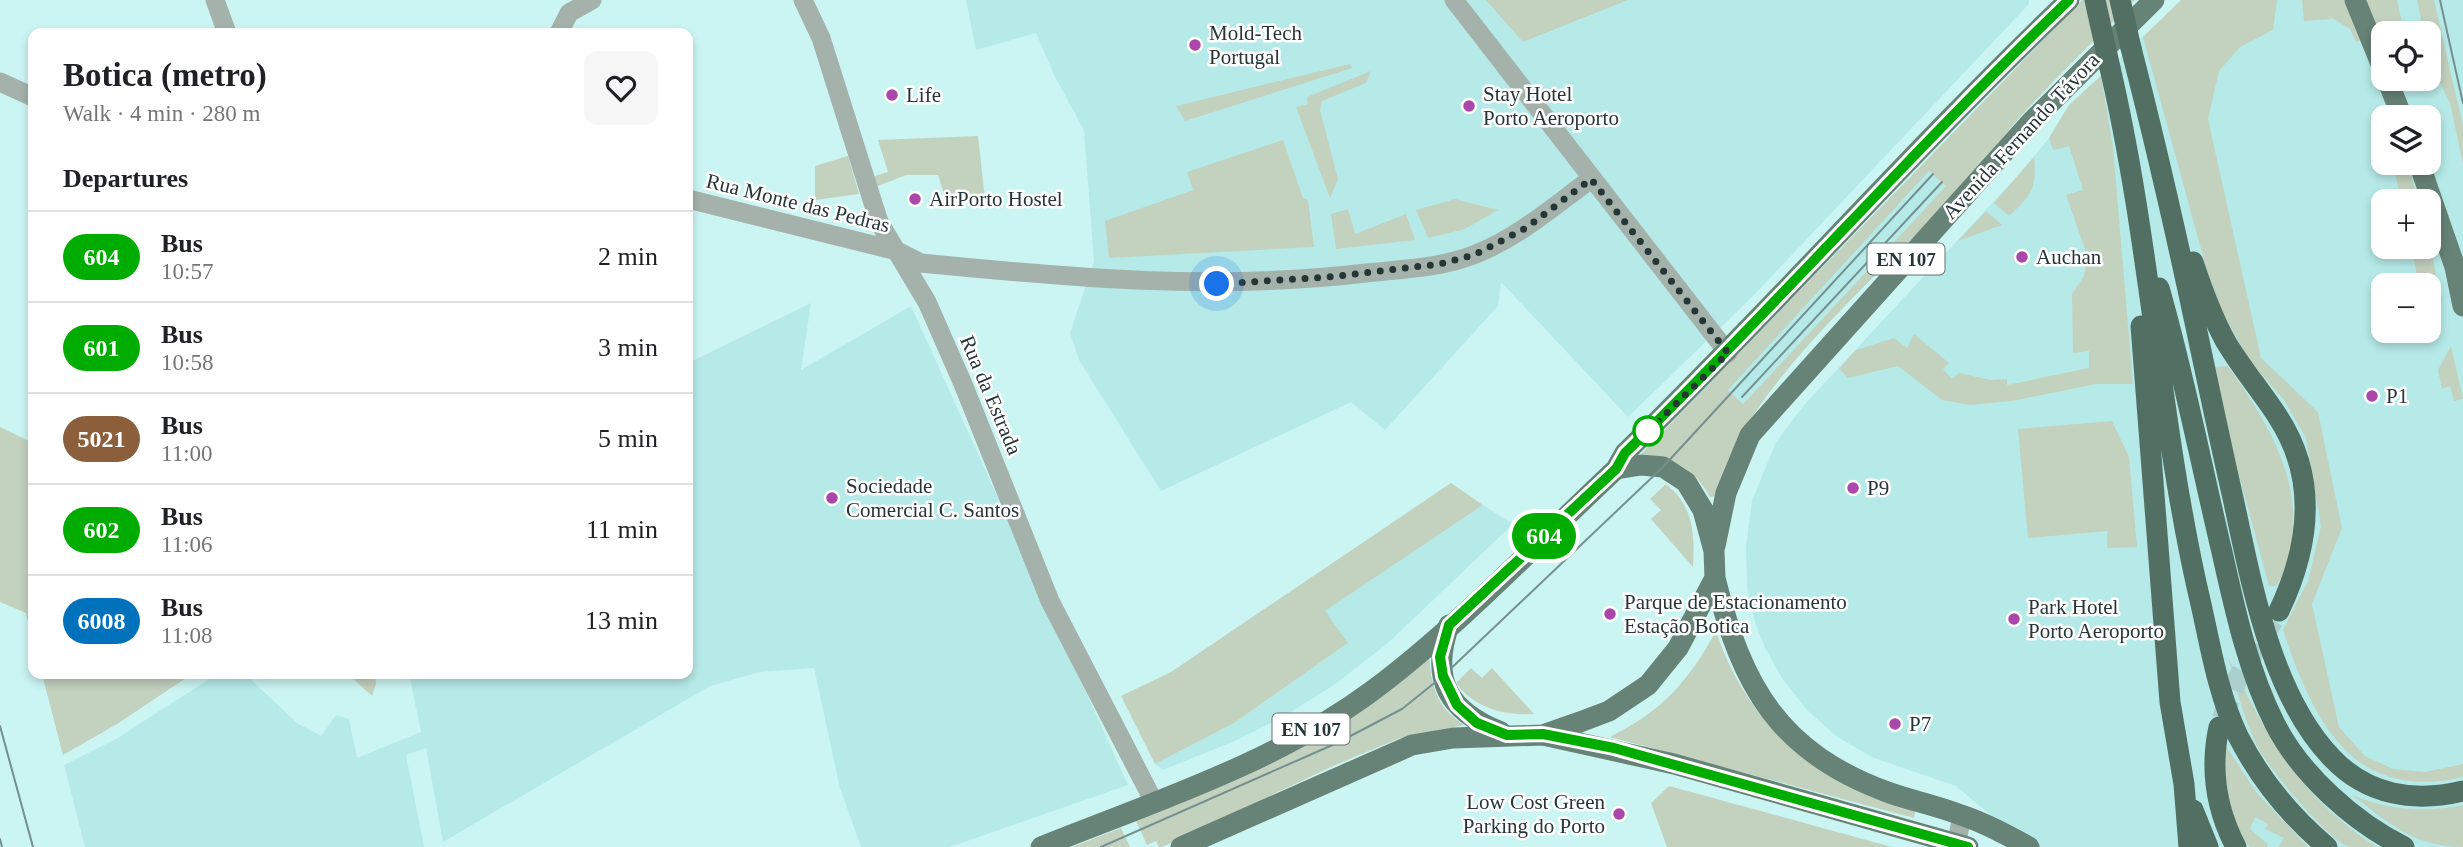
<!DOCTYPE html>
<html lang="en">
<head>
<meta charset="utf-8">
<style>
	body { margin:0; font-family:Georgia,serif; background:#f6f6f6; color:#202124; height:100vh; display:flex; flex-direction:column; font-size:26px; white-space:nowrap }
	* { box-sizing:border-box; margin:0 }
	p { font-size:23px; color:#757577 }
	.icon { flex:none; width:38px; height:38px; fill:none; stroke:currentColor; stroke-width:2; stroke-linecap:round; stroke-linejoin:round }
	.map { position:relative; flex:1; overflow:hidden }
	.side { position:absolute; left:28px; top:28px; width:665px; height:651px; display:flex; flex-direction:column; background:#fff; border-radius:14px; box-shadow:0 4px 10px #0003 }
	.side>* { flex:none }
	.badge { padding:0 14px; border-radius:23px; font-size:24px; line-height:46px }
	.fabs { position:absolute; left:2371px; top:21px; display:grid; gap:14px }
	.fabs a { display:grid; place-items:center; width:70px; height:70px; border-radius:14px; background:#fff; box-shadow:0 4px 10px #0003; font-size:35px }
	.you { position:absolute; width:35px; height:35px; margin:-18px; border:5px solid #fff; border-radius:50%; background:#1a73e8; box-shadow:0 0 0 10px #1a73e833 }
	.map>.badge { position:absolute; translate:-50% -50%; box-shadow:0 0 0 4px #fff }
	h2 { padding:0 35px; font-size:26px; line-height:63px }
	.round { display:grid; place-items:center; flex:none; width:74px; height:74px; border-radius:14px; background:#f6f6f6 }
	.overview { display:flex; align-items:center; justify-content:space-between; height:119px; padding:0 35px }
	h1 { font-size:33px; font-weight:700; line-height:52px }
	ul { padding:0; list-style:none }
	li { display:flex; align-items:center; gap:21px; height:91px; padding:0 35px; border-top:2px solid #e0e0e0 }
	li div { flex:1 }
	li b { display:block; font-size:26px }
	li em { font-style:normal }
	li .badge { min-width:77px; font-weight:700; text-align:center }
	.map>svg:first-child { display:block }
	.built { fill:#b6eae8; fill-rule:evenodd }
	.green { fill:#c3d1bf; fill-rule:evenodd }
	.lines { fill:none; stroke-linecap:round; stroke-linejoin:round }
	.highway-tunnel { stroke:#aacfcd; stroke-width:21; stroke-dasharray:21 10; stroke-linecap:butt }
	.minor { stroke:#a4b2ab; stroke-width:19 }
	.major { stroke:#678276; stroke-width:21 }
	.highway { stroke:#517063; stroke-width:21 }
	.tram { stroke:#74908f; stroke-width:2 }
	.highway-bridge { stroke:#517063; stroke-width:21 }
	.line-casing { stroke:#fff; stroke-width:16 }
	.line { stroke:#00ac00; stroke-width:10 }
	.walk { stroke:#263635; stroke-width:7; stroke-dasharray:0 12.6 }
	.poi-dot { fill:#ab46ab; stroke:#fff; stroke-width:2.5 }
	.stop-dot { fill:#fff; stroke:#00ac00; stroke-width:3.5 }
	.labels { text-anchor:middle; stroke-width:5; stroke-linejoin:round; paint-order:stroke }
	.shield { fill:#fff; stroke:#677272; stroke-width:2 }
	.shield-label { font-size:19px; font-weight:bold; fill:#263635 }
	.poi-label { font-size:21px; fill:#263635; stroke:#fff; text-anchor:start }
	.street-label { font-size:21px; fill:#263635; stroke:#fff }
</style>
</head>
<body>
<div class="map">
<svg width="2463" height="847" viewBox="0 0 2463 847">
	<rect width="100%" height="100%" fill="#cbf5f3"/>
	<path class="built" d="M966,0H2029V4L1753,296L1628,417L1501,282L1498,306L1385,430L1351,402L1161,491L1079,360L1070,333L1094,261L1084,130L1055,77L1036,33L976,50Z
		M2182,0H2463V847H2023L2000,823L1956,786L1874,758L1836,736L1806,709L1782,678L1765,648L1755,622L1747,589L1746,546L1752,501L1776,442L1804,405L2021,172L2049,138L2069,105ZM2384,33H2429V79H2384ZM2384,117H2429V163H2384ZM2384,201H2429V247H2384ZM2384,285H2429V331H2384Z
		M1929,170L1946,186L1743,404L1727,390Z
		M811,303L801,370L911,306L1128,785L950,847H861L840,788L814,668L760,672L710,686L443,842L426,748L406,755L424,847H85L64,765L116,739L217,674H245L297,723L321,736L336,715L349,719L357,758L421,732L409,674H688V363Z
		M1483,505L1513,524L1388,643L1334,685L1283,717L1237,740L1163,770L1155,764L1234,723L1347,644L1324,611Z"/>
	<path class="green" d="M1486,0H1628L1523,42Z
		M2082,0H2135C2100,35 2064,70 2030,106C2001,137 1976,172 1947,203C1877,278 1736,396 1717,496L1710,497C1694,468 1673,458 1641,454ZM1929,171L1946,186L1743,404L1728,390Z
		M2181,0H2277L2273,30L2240,47L2219,71L2208,119L2261,358L2318,412L2342,528L2312,604L2339,727L2365,756L2393,769L2425,772L2463,764V777C2352,803 2313,720 2283,630L2308,581L2321,526L2306,438L2284,400L2249,360L2224,315L2207,271L2143,37Z
		M2302,0H2397L2403,27L2381,31L2356,42L2350,29L2327,15L2331,19L2304,21Z
		M2417,0H2434L2463,126V164L2450,103L2431,64L2429,33H2424Z
		M1350,64L1352,68L1185,121L1176,106Z
		M1371,71L1366,83L1322,101L1320,110L1338,179L1330,198L1296,107L1308,104L1307,97Z
		M2101,76L2113,147L2133,384H2096L2012,401L1970,405L1942,400L1898,366L1848,378L1839,369L1856,350L1894,338L1907,348L1914,334L1949,363L1943,369L1952,379L1959,373L1990,380L2007,379V385L2089,368V351L2073,353L2072,294L2084,276L2087,255L2066,195L2083,190L2069,146L2053,150L2049,138L2069,105Z
		M978,136L985,199L947,203L938,175H906L875,187L872,177L888,172L878,140Z
		M1283,140L1303,198L1308,200L1314,247L1109,258L1105,221L1193,190L1187,172Z
		M848,156L859,194L815,200V166Z
		M2034,157C2037,189 2032,194 2009,216L1994,203Z
		M2393,163H2407L2419,201H2401Z
		M1455,199L1498,210L1465,229L1428,238L1416,210Z
		M1348,209L1355,234L1406,214L1415,240L1336,249L1331,214Z
		M1986,211L2002,225L1958,241Z
		M2429,244L2442,299L2430,333L2429,285H2419L2411,247H2429Z
		M2451,346L2463,399L2454,401L2450,386L2442,389L2438,370Z
		M2228,366C2266,421 2303,477 2291,547C2289,564 2288,573 2276,586H2269L2228,434L2215,367Z
		M2112,421L2129,457L2137,547L2107,548V531L2028,538L2018,429Z
		M0,427L33,443V641L26,613L0,602Z
		M1451,483L1483,505L1325,611L1348,643L1234,723L1155,764L1121,696L1171,672Z
		M1666,484C1693,505 1695,534 1693,567L1651,519L1661,510L1650,499Z
		M1716,631C1748,728 1819,784 1915,811L1914,818L1610,737C1662,711 1688,682 1716,631Z
		M1429,654C1431,686 1436,707 1464,725L1400,738L1333,766L1162,847H1159L1156,841L1147,845L1136,821L1317,739L1362,710Z
		M2228,657C2267,737 2300,798 2377,847C2369,847 2358,847 2350,847C2329,842 2266,765 2256,744C2243,716 2236,687 2228,657Z
		M1471,668L1482,678L1492,668L1534,714C1504,716 1474,708 1456,683Z
		M42,674H192L117,724L63,755Z
		M348,674H375L376,684L372,696Z
		M2225,745L2257,793L2308,847H2279L2284,838L2265,829L2268,824L2255,817L2250,829L2268,844L2267,847H2249C2229,816 2223,781 2225,745Z
		M1669,786L1892,847H1667L1651,803Z
		M2352,795C2389,810 2424,813 2463,805V847C2414,847 2389,823 2352,795Z
		M1121,828L1130,847H1072Z"/>
	<g class="lines">
		<path class="highway-tunnel" d="M2222,719L2237,680L2273,620"/>
		<path class="minor" d="M215,0L227,33
			M803,0L821,38L879,222L927,302L963,384L1050,601L1154,802
			M1454,0L1728,353
			M559,33L569,13L592,0
			M0,82L33,97
			M688,199L897,251L921,263C1073,278 1214,291 1366,273C1402,269 1442,268 1476,254C1520,236 1554,206 1591,179
			M1956,847L1962,815"/>
		<path class="major" d="M2355,0L2384,71
			M2387,79L2402,117
			M2419,163L2455,267L2463,306
			M1715,546L1726,493L1750,435L2031,122L2154,0
			M1715,578C1742,687 1779,753 1890,793C1913,801 1938,806 1961,815C1985,823 2007,835 2029,847
			M1449,625C1430,680 1448,711 1501,732
			M1543,735L1674,764L1968,847
			M1041,847C1153,802 1275,763 1372,691C1457,628 1539,541 1616,469L1625,453C1776,306 1916,146 2069,0
			M1181,847L1412,745L1453,738L1543,735L1580,722L1609,711L1648,685L1678,648L1715,578L1714,551L1703,510L1686,482L1663,467L1641,465L1616,469"/>
		<path class="highway" d="M2131,48C2155,141 2176,233 2196,327C2208,384 2220,441 2233,498C2251,581 2271,695 2332,758C2367,795 2414,803 2463,791
			M2110,68C2150,239 2159,416 2197,587C2209,636 2216,690 2238,736C2260,779 2290,816 2327,847
			M2193,262C2202,289 2212,317 2226,342C2242,369 2262,392 2278,417C2319,480 2309,548 2279,611
			M2159,288C2184,375 2201,464 2222,552C2235,610 2248,671 2275,724C2301,775 2354,822 2404,847
			M2141,326L2170,702L2184,784L2189,847
			M2219,727C2210,769 2216,809 2236,847
			M2193,810L2208,847"/>
		<path class="tram" d="M2440,0L2463,103
			M1742,397L1942,182
			M0,726L33,847
			M0,839L2,847
			M1101,847L1337,743L1402,709L1443,676L1663,467L1933,174"/>
		<path class="highway-bridge" d="M2095,0L2110,68
			M2120,0L2131,48"/>
	</g>
	<g class="lines">
		<g class="line-casing">
			<path id="line" d="M1968,847L1614,748L1543,734L1507,735L1477,723L1457,705L1443,676L1440,657L1449,625L1616,469L1625,453C1776,306 1916,147 2069,0"/>
		</g>
		<use href="#line" class="line"/>
		<path class="walk" d="M1217,284L1329,277L1440,264L1474,255L1526,228L1591,179L1728,353L1642,437L1648,431"/>
	</g>
	<g class="poi-dot">
		<circle cx="1195" cy="45" r="7"/>
		<circle cx="892" cy="95" r="7"/>
		<circle cx="1469" cy="106" r="7"/>
		<circle cx="915" cy="199" r="7"/>
		<circle cx="2022" cy="257" r="7"/>
		<circle cx="2372" cy="396" r="7"/>
		<circle cx="1853" cy="488" r="7"/>
		<circle cx="832" cy="498" r="7"/>
		<circle cx="1610" cy="614" r="7"/>
		<circle cx="2014" cy="619" r="7"/>
		<circle cx="1895" cy="724" r="7"/>
		<circle cx="1619" cy="814" r="7"/>
	</g>
	<circle class="stop-dot" cx="1648" cy="431" r="14"/>
	<g class="labels">
		<g class="shield">
			<rect x="1867.5" y="243.5" width="77" height="31" rx="5"/>
			<rect x="1272.5" y="713.5" width="77" height="31" rx="5"/>
		</g>
		<g class="shield-label">
			<text x="1906" y="266">EN 107</text>
			<text x="1311" y="736">EN 107</text>
		</g>
		<g class="poi-label">
			<text x="1209" y="40">Mold-Tech<tspan x="1209" dy="24">Portugal</tspan></text>
			<text x="1483" y="101">Stay Hotel<tspan x="1483" dy="24">Porto Aeroporto</tspan></text>
			<text x="906" y="102">Life</text>
			<text x="929" y="206">AirPorto Hostel</text>
			<text x="2036" y="264">Auchan</text>
			<text x="2386" y="403">P1</text>
			<text x="846" y="493">Sociedade<tspan x="846" dy="24">Comercial C. Santos</tspan></text>
			<text x="1867" y="495">P9</text>
			<text x="1624" y="609">Parque de Estacionamento<tspan x="1624" dy="24">Estação Botica</tspan></text>
			<text x="2028" y="614">Park Hotel<tspan x="2028" dy="24">Porto Aeroporto</tspan></text>
			<text x="1909" y="731">P7</text>
			<text x="1605" y="809" text-anchor="end">Low Cost Green<tspan x="1605" dy="24">Parking do Porto</tspan></text>
		</g>
		<g class="street-label">
			<text transform="translate(2021 136) rotate(-47)" y="7">Avenida Fernando Távora</text>
			<text transform="translate(798 203) rotate(14)" y="7">Rua Monte das Pedras</text>
			<text transform="translate(991 395) rotate(67)" y="7">Rua da Estrada</text>
		</g>
	</g>
</svg>
<div class="fabs">
<a><svg class="icon" aria-label="locate" viewBox="0 0 24 24"><circle cx="12" cy="12" r="6"/><path d="M12 2v4M12 18v4M2 12h4M18 12h4"/></svg></a>
<a><svg class="icon" aria-label="layers" viewBox="0 0 24 24"><path d="M12 4l9 5-9 5-9-5zM3 14l9 5 9-5"/></svg></a>
<a>+</a>
<a>−</a>
</div>
<div class="you" style="left:1217px;top:284px"></div>
<b class="badge" style="left:1544px;top:536px;background:#00ac00;color:#fff">604</b>
<section class="side">
<div class="overview"><div><h1>Botica (metro)</h1><p>Walk · 4 min · 280 m</p></div><a class="round"><svg class="icon" aria-label="heart" viewBox="0 0 24 24"><path d="M12 20l-8-8c-3-5 5-10 8-4 3-6 11-1 8 4z"/></svg></a></div>
<h2>Departures</h2>
<ul>
<li><span class="badge" style="background:#00ac00;color:#fff">604</span><div><b>Bus</b><p>10:57</p></div><em>2 min</em></li>
<li><span class="badge" style="background:#00ac00;color:#fff">601</span><div><b>Bus</b><p>10:58</p></div><em>3 min</em></li>
<li><span class="badge" style="background:#8b5e3c;color:#fff">5021</span><div><b>Bus</b><p>11:00</p></div><em>5 min</em></li>
<li><span class="badge" style="background:#00ac00;color:#fff">602</span><div><b>Bus</b><p>11:06</p></div><em>11 min</em></li>
<li><span class="badge" style="background:#0072bc;color:#fff">6008</span><div><b>Bus</b><p>11:08</p></div><em>13 min</em></li>
</ul>
</section>
</div>
</body>
</html>
